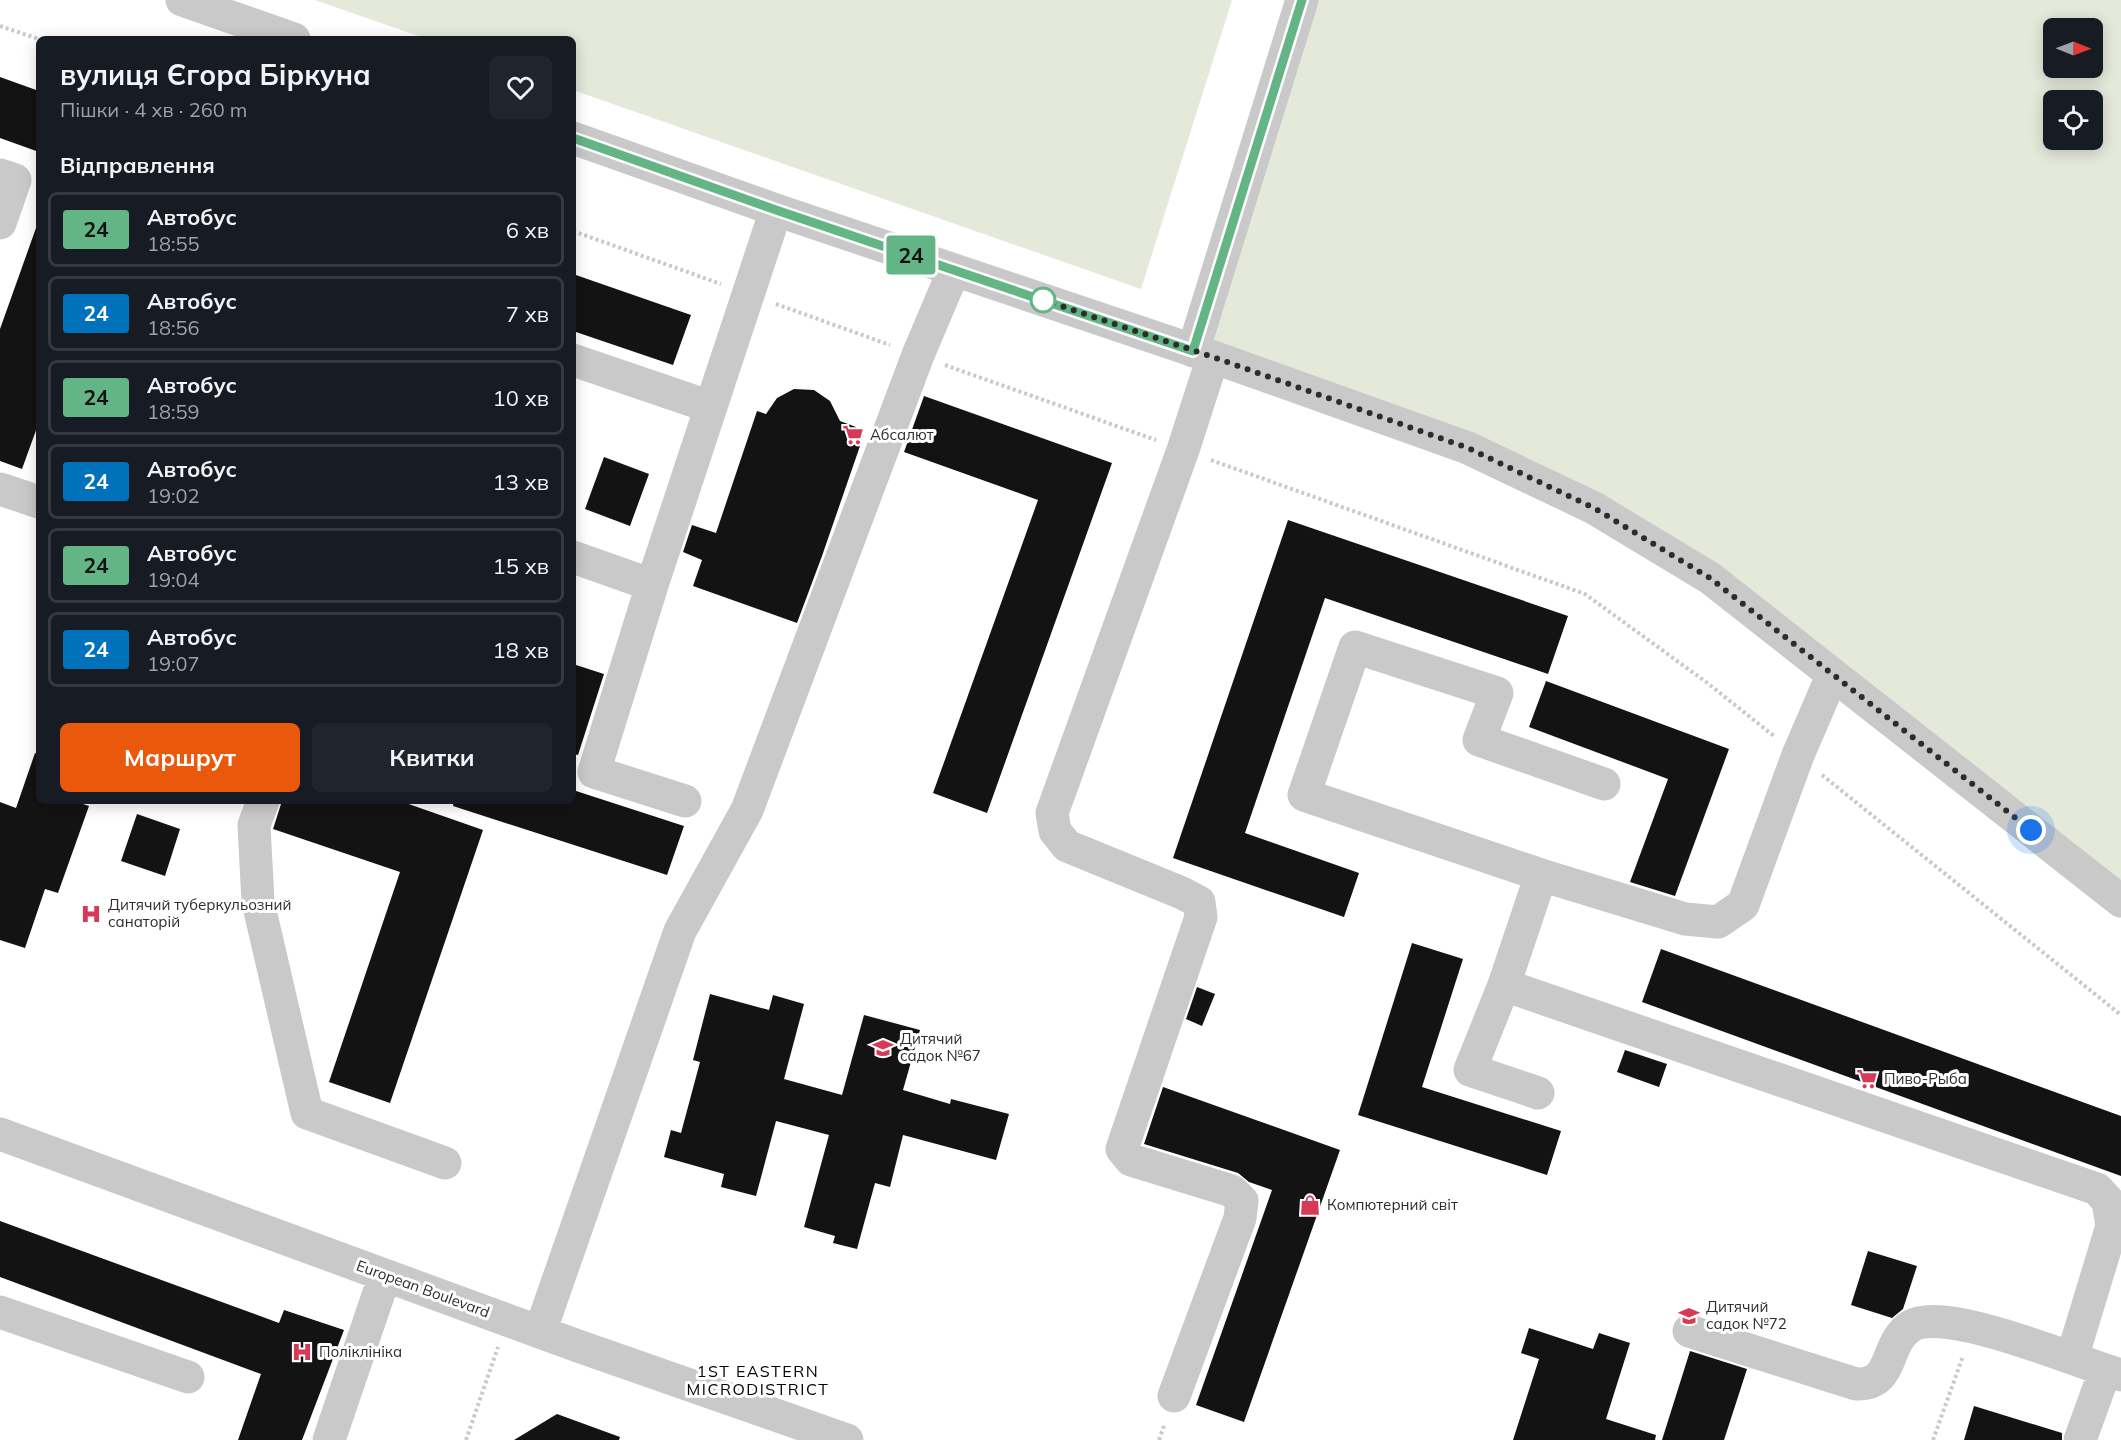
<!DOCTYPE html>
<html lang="uk">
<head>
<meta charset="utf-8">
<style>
	body { margin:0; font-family:Mulish,sans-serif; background:#20242c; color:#f1f3f6; height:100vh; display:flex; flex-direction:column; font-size:22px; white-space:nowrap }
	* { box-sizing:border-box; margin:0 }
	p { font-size:20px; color:#9ea1a6 }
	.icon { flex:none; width:33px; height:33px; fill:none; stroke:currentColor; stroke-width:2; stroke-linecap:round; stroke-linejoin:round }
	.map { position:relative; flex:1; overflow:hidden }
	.details { position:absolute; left:36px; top:36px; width:540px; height:768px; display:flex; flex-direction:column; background:#171b24; border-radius:9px; box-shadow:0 3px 15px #0003 }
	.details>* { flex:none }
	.badge { padding:0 12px; border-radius:4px; font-size:21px; line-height:39px }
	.needle { width:39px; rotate:91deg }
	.controls { position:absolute; left:2043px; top:18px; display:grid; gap:12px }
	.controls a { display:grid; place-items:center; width:60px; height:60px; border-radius:9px; background:#171b24; box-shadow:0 3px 15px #0003; font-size:30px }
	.you { position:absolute; width:30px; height:30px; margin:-15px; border:4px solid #fff; border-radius:50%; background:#1a73e8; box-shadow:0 0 0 9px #1a73e833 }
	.map>.badge { position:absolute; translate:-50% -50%; box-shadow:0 0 0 3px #fff }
	h2 { padding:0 24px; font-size:22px; line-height:54px }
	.round { display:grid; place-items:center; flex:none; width:63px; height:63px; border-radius:9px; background:#20242c }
	.summary { display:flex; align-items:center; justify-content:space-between; height:102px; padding:0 24px }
	h1 { font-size:28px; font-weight:700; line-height:45px }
	.cta { display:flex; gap:12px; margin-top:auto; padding:12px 24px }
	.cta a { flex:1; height:69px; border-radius:9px; background:#ea580c; color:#fff; font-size:24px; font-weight:700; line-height:69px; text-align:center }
	.cta a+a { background:#20242c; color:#f1f3f6 }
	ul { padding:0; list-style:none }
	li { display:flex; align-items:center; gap:18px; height:75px; margin:0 12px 9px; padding:0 12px; border:3px solid #363941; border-radius:9px }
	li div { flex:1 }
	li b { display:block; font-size:22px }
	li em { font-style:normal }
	li .badge { min-width:66px; font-weight:700; text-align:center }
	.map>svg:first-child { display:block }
	.green { fill:#e4e9da; fill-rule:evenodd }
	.building { fill:#131313 }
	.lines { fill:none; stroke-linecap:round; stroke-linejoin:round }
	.path { stroke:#c9c9c9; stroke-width:4; stroke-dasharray:3 3; stroke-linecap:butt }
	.minor { stroke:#c9c9c9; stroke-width:33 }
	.line-casing { stroke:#fff; stroke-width:14 }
	.line { stroke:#64b586; stroke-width:9 }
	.walk { stroke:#2c2c2c; stroke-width:6; stroke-dasharray:0 10.8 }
	.stop-dot { fill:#fff; stroke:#64b586; stroke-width:3 }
	.labels { text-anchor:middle; stroke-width:6; stroke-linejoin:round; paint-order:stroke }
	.poi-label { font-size:15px; fill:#2c2c2c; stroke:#fff; text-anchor:start }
	.street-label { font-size:15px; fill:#2c2c2c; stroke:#fff }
	.neighbourhood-label { font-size:16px; letter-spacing:1.5px; fill:#000; stroke:#fff }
</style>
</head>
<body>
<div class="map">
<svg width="2121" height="1440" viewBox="0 0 2121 1440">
	<rect width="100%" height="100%" fill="#fff"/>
	<path class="green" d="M315,0H1232L1141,289L573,90V39H427Z
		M1302,0H2121V901L1594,508L1193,351ZM2054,28H2092V68H2054ZM2054,100H2092V140H2054Z"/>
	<path class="building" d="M0,77L39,91V152L0,138Z
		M36,228L39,229V422L22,469L0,461V329Z
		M573,274L691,315L673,365L573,331Z
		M794,389L814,390L830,401L840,421L856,427L851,442L860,446L822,556L797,623L693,586L702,560L683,552L692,525L716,533L757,411L766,414L777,398Z
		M924,396L1112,463L987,813L933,793L1038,500L904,452Z
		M604,457L649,474L630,526L585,509Z
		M1288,520L1568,616L1548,674L1325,598L1245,833L1359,873L1344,917L1173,858Z
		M573,664L604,674L578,755L573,754Z
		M1546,681L1729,749L1675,896L1630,882L1668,779L1529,727Z
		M35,753L39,754V801H74L89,806L58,893L45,889L25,948L0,940V802L16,808Z
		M573,790L684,826L667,875L453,806L454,801H573Z
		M282,801H400L483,830L390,1103L329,1082L400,872L273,829Z
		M137,814L180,829L165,876L121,861Z
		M1412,943L1463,959L1422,1087L1561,1131L1547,1175L1358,1115Z
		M1661,949L2121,1116V1176L1642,1002Z
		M1197,987L1215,994L1202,1026L1186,1019Z
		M710,994L769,1010L773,995L804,1004L784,1079L842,1095L864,1015L920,1030L903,1090L950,1104L951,1099L1009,1114L996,1160L903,1135L890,1187L875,1183L857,1249L833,1243L835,1236L804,1227L829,1135L776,1121L756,1196L721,1187L724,1174L664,1157L671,1130L681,1133L700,1062L693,1060Z
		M1625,1050L1667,1064L1659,1087L1617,1072Z
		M1163,1087L1340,1150L1244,1422L1196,1405L1272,1190L1249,1182L1238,1173L1144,1144Z
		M0,1221L279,1323L284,1310L344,1330L302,1440H238L261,1374L0,1277Z
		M1868,1251L1917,1266L1903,1309L1892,1318L1851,1305Z
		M1529,1328L1593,1349L1599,1333L1630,1343L1606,1419L1656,1435L1655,1440H1513L1539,1359L1521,1353Z
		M1690,1351L1747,1369L1724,1440H1662Z
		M1974,1406L2062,1433V1440H1964Z
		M557,1414L620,1437L619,1440H514Z"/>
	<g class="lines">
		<path class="path" d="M0,26L39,39
			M573,231L721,284
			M776,304L890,345
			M945,365L1156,440
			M1211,460L1585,594L1706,682L1774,736
			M1822,775L2121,1015
			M466,1440L498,1347
			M1159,1440L1165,1423
			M1933,1440L1963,1356"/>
		<path class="minor" d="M182,0L294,39
			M573,138L776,210L1213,357L1468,448L1594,508L1710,578L2121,901
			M0,175L15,180L0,223
			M1193,351L1302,0
			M573,360L711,407
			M0,489L39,502
			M573,557L652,585
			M1604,784L1479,740L1497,693L1355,647L1304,795L1541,875L1685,919L1718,922L1743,905L1798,755L1832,676
			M263,801L254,825L258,902L307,1113L445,1163
			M685,801L594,772L652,585L776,210
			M1504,985L1541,875
			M1538,1093L1470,1070L1504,985L2097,1189L2108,1201L2112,1226L2072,1358
			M0,1134L578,1346L847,1440
			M0,1312L188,1377
			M1689,1331L1856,1384C1896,1385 1883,1344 1911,1326C1946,1305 2079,1363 2121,1375
			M540,1332L680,931L747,810L918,355L954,270
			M1174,1396L1240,1218L1242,1201L1232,1191L1131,1160L1122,1149L1201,917L1199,902L1182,893L1067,846L1055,831L1052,813L1183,450L1213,357
			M329,1440L385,1275
			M2080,1440L2105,1371"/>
	</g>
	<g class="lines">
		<g class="line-casing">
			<path id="line" d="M573,138L776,210L1193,351L1302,0"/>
		</g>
		<use href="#line" class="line"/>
		<path class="walk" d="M1043,300L1213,357L1468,448L1594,508L1710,578L2031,830"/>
	</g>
	<defs>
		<g id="supermarket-bare" transform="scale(1.62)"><path d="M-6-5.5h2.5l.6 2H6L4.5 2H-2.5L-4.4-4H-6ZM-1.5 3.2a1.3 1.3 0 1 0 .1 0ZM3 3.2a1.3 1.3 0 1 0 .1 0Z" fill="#d73a57" stroke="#fff" stroke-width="2.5" paint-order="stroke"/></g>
		<g id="hospital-bare" transform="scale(1.62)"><path d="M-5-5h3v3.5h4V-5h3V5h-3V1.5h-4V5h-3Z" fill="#d73a57" stroke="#fff" stroke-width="2.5" paint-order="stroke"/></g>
		<g id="school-bare" transform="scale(1.62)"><path d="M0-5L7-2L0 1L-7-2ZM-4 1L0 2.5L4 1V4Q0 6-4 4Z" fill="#d73a57" stroke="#fff" stroke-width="2.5" paint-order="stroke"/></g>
		<g id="shop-bare" transform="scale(1.62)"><path d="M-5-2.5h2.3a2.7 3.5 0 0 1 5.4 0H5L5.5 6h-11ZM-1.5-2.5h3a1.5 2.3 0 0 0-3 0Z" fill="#d73a57" stroke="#fff" stroke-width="2.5" paint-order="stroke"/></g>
	</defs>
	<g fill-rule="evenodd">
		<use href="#supermarket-bare" x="853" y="435"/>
		<use href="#hospital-bare" x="91" y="914"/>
		<use href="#school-bare" x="883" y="1048"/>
		<use href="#supermarket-bare" x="1867" y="1079"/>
		<use href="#shop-bare" x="1310" y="1205"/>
		<use href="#school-bare" x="1689" y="1316"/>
		<use href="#hospital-bare" x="302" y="1352"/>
	</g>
	<circle class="stop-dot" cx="1043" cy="300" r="12"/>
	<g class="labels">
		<g class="poi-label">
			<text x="870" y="440">Абсалют</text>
			<text x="108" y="910">Дитячий туберкульозний<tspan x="108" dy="17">санаторій</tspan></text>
			<text x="900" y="1044">Дитячий<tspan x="900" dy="17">садок №67</tspan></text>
			<text x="1884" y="1084">Пиво-Рыба</text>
			<text x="1327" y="1210">Компютерний світ</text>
			<text x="1706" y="1312">Дитячий<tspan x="1706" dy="17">садок №72</tspan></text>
			<text x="319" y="1357">Поліклініка</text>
		</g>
		<g class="street-label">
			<text transform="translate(423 1289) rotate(20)" y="5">European Boulevard</text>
		</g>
		<g class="neighbourhood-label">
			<text x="758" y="1377">1ST EASTERN<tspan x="758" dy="18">MICRODISTRICT</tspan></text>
		</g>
	</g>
</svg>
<div class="controls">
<a><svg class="needle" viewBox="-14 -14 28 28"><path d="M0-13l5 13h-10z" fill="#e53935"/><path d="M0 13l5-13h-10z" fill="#9ea1a6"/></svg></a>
<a><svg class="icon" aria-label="locate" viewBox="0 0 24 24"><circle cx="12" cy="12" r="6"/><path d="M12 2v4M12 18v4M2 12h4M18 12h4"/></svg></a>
</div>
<div class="you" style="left:2031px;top:830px"></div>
<b class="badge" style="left:911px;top:255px;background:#64b586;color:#111">24</b>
<section class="details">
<div class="summary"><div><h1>вулиця Єгора Біркуна</h1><p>Пішки · 4 хв · 260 m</p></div><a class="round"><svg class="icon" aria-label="heart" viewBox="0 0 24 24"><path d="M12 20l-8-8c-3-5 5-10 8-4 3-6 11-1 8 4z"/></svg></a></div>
<h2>Відправлення</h2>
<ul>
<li><span class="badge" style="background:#64b586;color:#111">24</span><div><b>Автобус</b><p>18:55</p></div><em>6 хв</em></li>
<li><span class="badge" style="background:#0072bc;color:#fff">24</span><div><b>Автобус</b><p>18:56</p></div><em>7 хв</em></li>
<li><span class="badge" style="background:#64b586;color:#111">24</span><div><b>Автобус</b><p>18:59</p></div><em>10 хв</em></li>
<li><span class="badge" style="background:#0072bc;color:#fff">24</span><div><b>Автобус</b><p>19:02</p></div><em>13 хв</em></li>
<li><span class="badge" style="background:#64b586;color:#111">24</span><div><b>Автобус</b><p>19:04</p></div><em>15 хв</em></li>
<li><span class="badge" style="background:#0072bc;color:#fff">24</span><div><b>Автобус</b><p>19:07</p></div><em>18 хв</em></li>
</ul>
<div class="cta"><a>Маршрут</a><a>Квитки</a></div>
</section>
</div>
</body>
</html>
